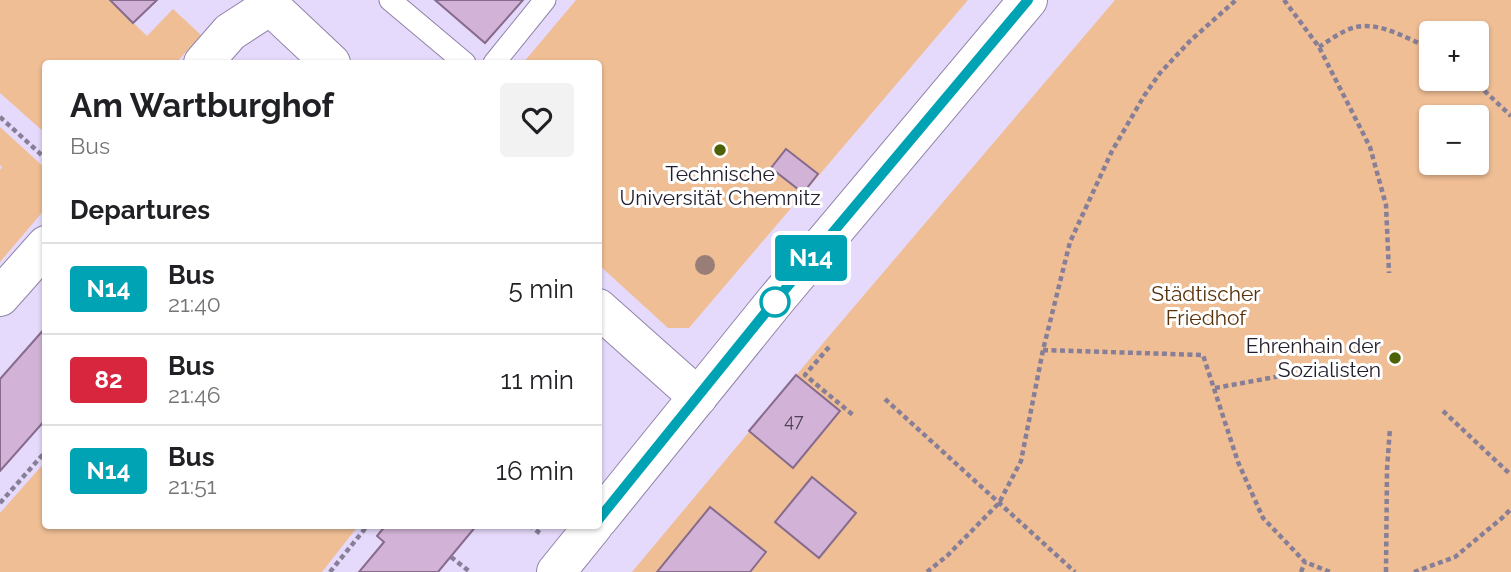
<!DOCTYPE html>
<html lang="en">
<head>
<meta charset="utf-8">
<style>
	body { margin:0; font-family:Raleway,sans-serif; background:#f2f2f2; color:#202124; height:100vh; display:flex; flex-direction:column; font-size:26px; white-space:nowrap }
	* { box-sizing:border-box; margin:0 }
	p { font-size:23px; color:#757577 }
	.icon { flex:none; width:38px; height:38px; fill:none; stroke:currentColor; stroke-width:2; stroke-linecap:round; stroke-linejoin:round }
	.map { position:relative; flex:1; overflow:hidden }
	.side { position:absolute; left:42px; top:60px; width:560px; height:469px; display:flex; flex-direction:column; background:#fff; border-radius:7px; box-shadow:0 2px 5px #0004 }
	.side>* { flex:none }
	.badge { padding:0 14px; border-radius:5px; font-size:24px; line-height:46px }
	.controls { position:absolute; left:1419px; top:21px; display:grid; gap:14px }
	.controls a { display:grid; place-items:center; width:70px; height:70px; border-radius:7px; background:#fff; box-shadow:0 2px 5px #0004; font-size:35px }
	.map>.badge { position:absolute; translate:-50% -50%; box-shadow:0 0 0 4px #fff }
	h2 { padding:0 28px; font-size:26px; line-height:63px }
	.round { display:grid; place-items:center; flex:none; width:74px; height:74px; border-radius:7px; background:#f2f2f2 }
	.overview { display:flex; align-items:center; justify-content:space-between; height:119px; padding:0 28px }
	h1 { font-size:33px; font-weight:700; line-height:52px }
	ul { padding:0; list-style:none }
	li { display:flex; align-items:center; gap:21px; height:91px; padding:0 28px; border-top:2px solid #e0e0e0 }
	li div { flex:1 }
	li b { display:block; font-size:26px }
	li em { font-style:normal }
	li .badge { min-width:77px; font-weight:700; text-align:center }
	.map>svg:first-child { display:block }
	.green { fill:#efbe95; fill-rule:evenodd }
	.building { fill:#d2b3d7; stroke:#876b8c; stroke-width:2 }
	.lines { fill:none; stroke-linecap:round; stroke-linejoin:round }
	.service-casing { stroke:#9182a9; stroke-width:23 }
	.minor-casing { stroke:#9182a9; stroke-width:40 }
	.secondary-casing { stroke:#9182a9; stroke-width:40 }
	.path { stroke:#877f97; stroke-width:4.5; stroke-dasharray:5 3.5; stroke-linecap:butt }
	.service { stroke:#fff; stroke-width:21 }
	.minor { stroke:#fff; stroke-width:38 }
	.secondary { stroke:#fff; stroke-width:38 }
	.tree { fill:#987e77 }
	.line-casing { stroke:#fff; stroke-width:16 }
	.line { stroke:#00a3b4; stroke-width:10 }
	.poi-dot { fill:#4f6106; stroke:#fff; stroke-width:2.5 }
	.stop-dot { fill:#fff; stroke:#00a3b4; stroke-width:3.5 }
	.labels { text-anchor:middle; stroke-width:6; stroke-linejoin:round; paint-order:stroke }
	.number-label { font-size:18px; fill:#4e4257 }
	.poi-label { font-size:21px; fill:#221d2c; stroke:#fff }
	.park-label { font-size:21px; fill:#58320a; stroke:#fff }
</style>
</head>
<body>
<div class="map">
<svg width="1511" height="572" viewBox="0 0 1511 572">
	<rect width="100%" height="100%" fill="#e6dafc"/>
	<path class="green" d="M0,0H110L147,36L173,9L201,35L176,63H46L45,133L0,93Z
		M576,0H968L689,328H668L599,265L598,63H523Z
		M1115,0H1511V572H632L824,342ZM1432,33H1477V79H1432ZM1432,117H1477V163H1432Z
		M0,127L46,169L45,209L0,262V170L2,167L0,165Z
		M45,462L46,525H359L322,572H0V513Z"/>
	<path class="building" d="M110,0H157L133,23Z
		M435,0H523L485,43Z
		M786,149L818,174L803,193L771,168Z
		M46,327V419L0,471V379Z
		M796,375L840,411L793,468L749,431Z
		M812,477L856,513L819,558L775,522Z
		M710,507L766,552L750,572H657Z
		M386,525H477L438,572H359L384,542L377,536Z"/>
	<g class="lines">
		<g class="service-casing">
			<path id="service" d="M390,0L465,63
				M494,63L545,0"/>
		</g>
		<g class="minor-casing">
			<path id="minor" d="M264,0L331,63
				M203,63L230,32L270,6
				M0,297L46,245
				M598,308L698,397"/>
		</g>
		<g class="secondary-casing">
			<path id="secondary" d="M598,520L776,300L1028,0
				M556,572L594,525"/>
		</g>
		<path class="path" d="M1284,0L1319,47L1370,147L1386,205L1389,273
			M1319,47C1328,41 1338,34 1347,30C1373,18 1402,36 1425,46L1432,50
			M1472,79L1511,116
			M0,117L46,159
			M829,347L805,375L853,415
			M1043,350L1203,355L1238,462L1263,518L1305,562L1330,572
			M1215,388L1319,369
			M885,399L1075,572
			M1443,411L1511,475
			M0,503L46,451
			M529,525L541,534
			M451,557L470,572
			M330,572L368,525
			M927,572L948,555L999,503L1021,461L1043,350L1070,242L1112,151L1144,96L1160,73L1190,41L1236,0
			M1301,572L1305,562
			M1386,572L1387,469L1390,428
			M1414,572L1455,557L1502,518L1511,509"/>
		<use href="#service" class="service"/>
		<use href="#minor" class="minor"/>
		<use href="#secondary" class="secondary"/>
	</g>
	<circle class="tree" cx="705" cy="265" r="10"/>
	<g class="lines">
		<g class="line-casing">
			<path id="line" d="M598,520L766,312L1028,0"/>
		</g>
		<use href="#line" class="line"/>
	</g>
	<g class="poi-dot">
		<circle cx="720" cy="150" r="7"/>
		<circle cx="1395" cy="358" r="7"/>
	</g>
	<circle class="stop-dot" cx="775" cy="302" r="14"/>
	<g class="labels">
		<g class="number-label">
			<text x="794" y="427">47</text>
		</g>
		<g class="poi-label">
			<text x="720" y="181">Technische<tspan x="720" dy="24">Universität Chemnitz</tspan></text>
			<text x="1381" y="353" text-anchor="end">Ehrenhain der<tspan x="1381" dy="24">Sozialisten</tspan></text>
		</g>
		<g class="park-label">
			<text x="1206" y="301">Städtischer<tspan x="1206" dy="24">Friedhof</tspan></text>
		</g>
	</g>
</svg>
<div class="controls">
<a>+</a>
<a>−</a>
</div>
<b class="badge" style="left:811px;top:258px;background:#00a3b4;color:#fff">N14</b>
<section class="side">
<div class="overview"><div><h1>Am Wartburghof</h1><p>Bus</p></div><a class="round"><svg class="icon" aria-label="heart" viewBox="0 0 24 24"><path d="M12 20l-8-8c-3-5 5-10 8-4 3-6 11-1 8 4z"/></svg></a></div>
<h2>Departures</h2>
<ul>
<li><span class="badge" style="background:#00a3b4;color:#fff">N14</span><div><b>Bus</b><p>21:40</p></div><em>5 min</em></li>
<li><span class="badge" style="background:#d7263d;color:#fff">82</span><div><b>Bus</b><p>21:46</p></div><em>11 min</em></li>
<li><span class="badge" style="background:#00a3b4;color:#fff">N14</span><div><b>Bus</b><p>21:51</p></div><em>16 min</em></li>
</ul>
</section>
</div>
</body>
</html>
